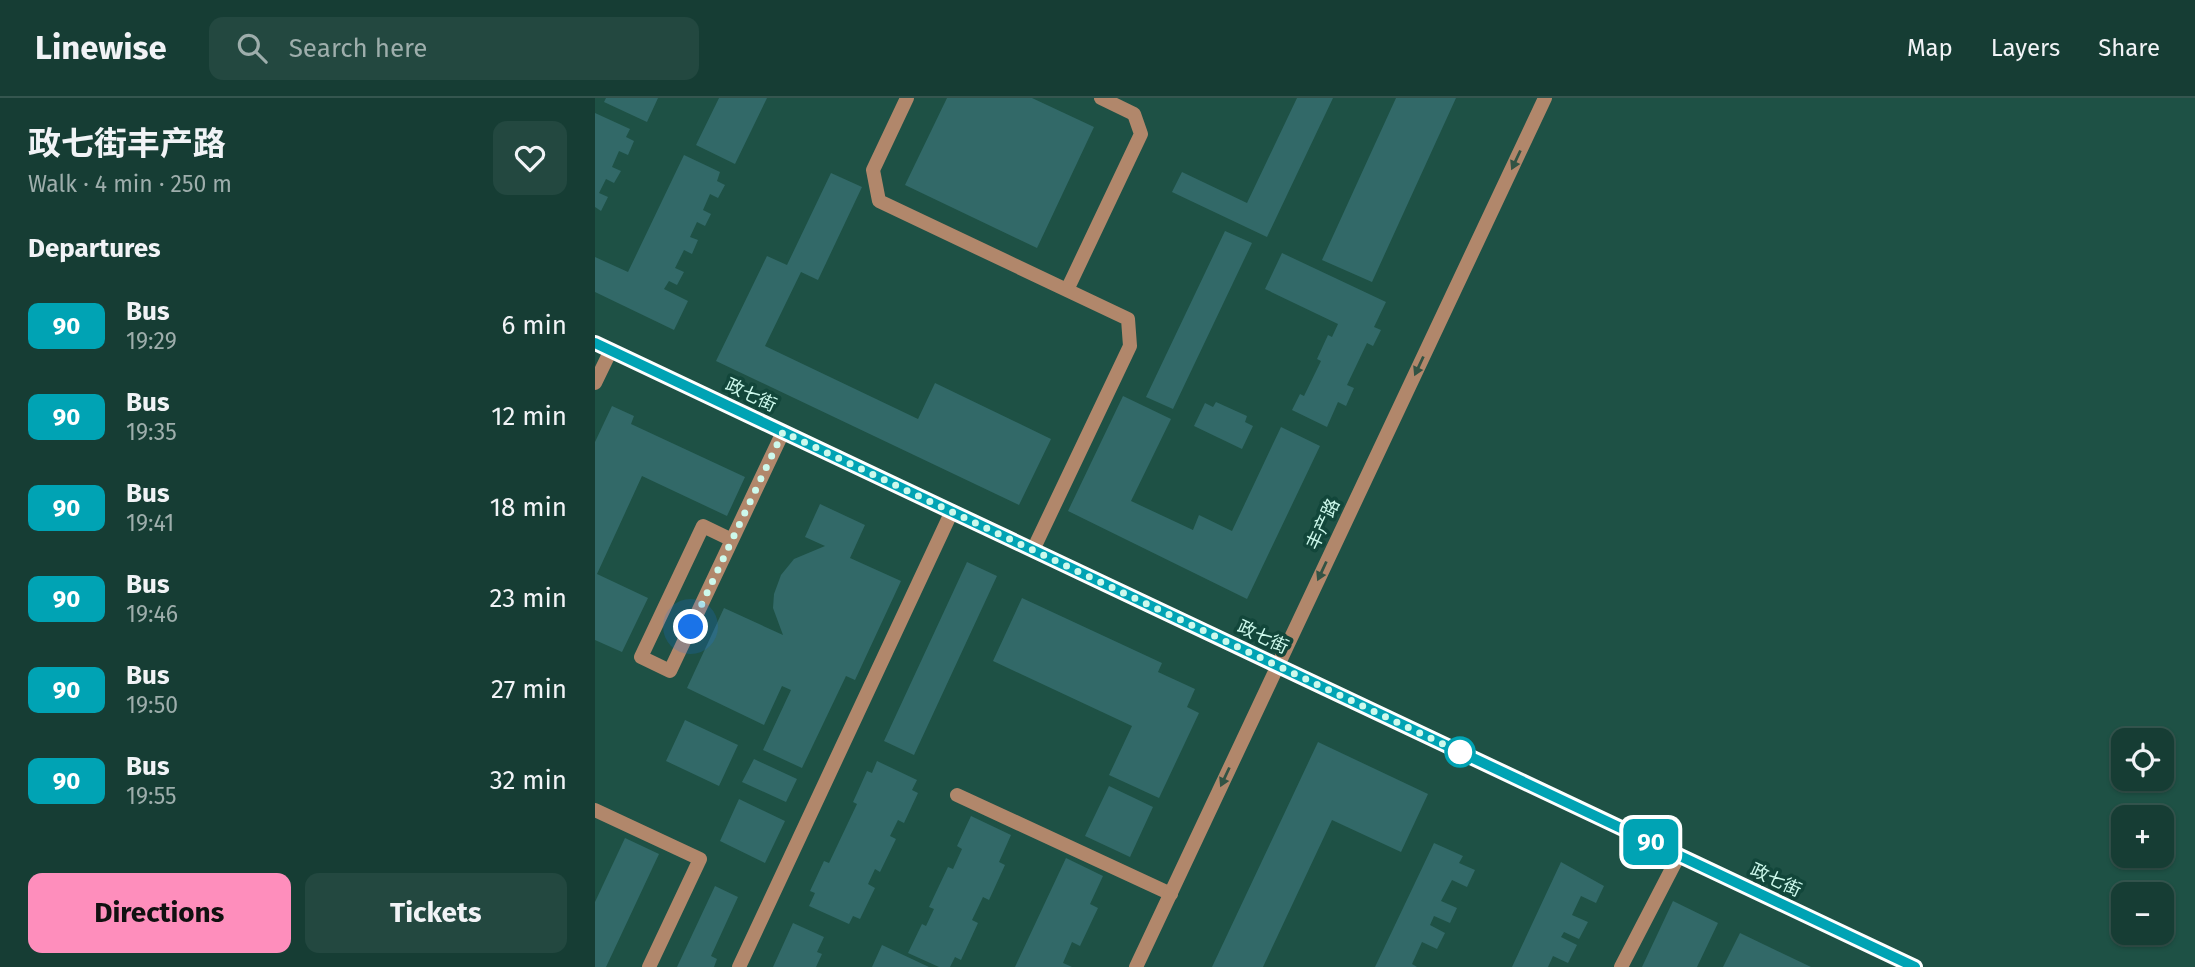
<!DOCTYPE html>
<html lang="en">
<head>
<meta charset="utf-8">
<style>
	body { margin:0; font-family:"Fira Sans","Noto Sans SC",sans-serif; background:#234840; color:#f1f3f6; height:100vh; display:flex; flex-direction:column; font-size:26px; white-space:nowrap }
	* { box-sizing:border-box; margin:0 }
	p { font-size:23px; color:#9eaeac }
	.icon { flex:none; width:38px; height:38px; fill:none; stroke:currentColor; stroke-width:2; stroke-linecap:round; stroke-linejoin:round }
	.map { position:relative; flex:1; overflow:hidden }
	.side { display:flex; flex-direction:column; background:#163d34; width:595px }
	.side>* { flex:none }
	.badge { padding:0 14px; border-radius:10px; font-size:24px; line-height:46px }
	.fabs { position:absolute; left:1516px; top:630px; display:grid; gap:14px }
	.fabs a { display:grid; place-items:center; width:63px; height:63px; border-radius:14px; background:#163d34; box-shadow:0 2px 5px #0004,0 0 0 2px #35564f; font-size:35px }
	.you { position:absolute; width:35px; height:35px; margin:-18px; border:5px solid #fff; border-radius:50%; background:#1a73e8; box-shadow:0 0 0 10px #1a73e833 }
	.map>.badge { position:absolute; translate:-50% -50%; box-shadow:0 0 0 4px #fff }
	h2 { padding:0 28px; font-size:26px; line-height:63px }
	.round { display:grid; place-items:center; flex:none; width:74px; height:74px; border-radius:14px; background:#234840 }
	.head { display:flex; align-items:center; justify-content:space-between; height:119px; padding:0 28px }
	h1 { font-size:33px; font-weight:700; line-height:52px }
	.action { display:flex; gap:14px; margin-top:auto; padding:14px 28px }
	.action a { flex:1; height:80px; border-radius:14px; background:#fe8ebc; color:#111; font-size:28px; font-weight:700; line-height:80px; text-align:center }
	.action a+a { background:#234840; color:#f1f3f6 }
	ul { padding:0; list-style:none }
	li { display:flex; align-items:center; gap:21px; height:91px; padding:0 28px }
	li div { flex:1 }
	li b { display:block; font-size:26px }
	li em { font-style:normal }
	li .badge { min-width:77px; font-weight:700; text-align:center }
	header { display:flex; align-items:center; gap:42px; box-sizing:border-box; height:98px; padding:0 35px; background:#163d34; border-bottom:2px solid #35564f }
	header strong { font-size:33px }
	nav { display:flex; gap:38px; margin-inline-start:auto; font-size:24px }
	.search { width:490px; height:63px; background:#234840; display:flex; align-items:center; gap:18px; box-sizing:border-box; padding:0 24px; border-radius:14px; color:#9eaeac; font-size:26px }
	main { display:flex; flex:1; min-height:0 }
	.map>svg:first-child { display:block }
	.building { fill:#326968 }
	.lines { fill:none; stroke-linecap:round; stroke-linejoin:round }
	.service { stroke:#b1876b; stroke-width:14 }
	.tertiary { stroke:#b1876b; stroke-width:14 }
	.oneway { fill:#325344 }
	.line-casing { stroke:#fff; stroke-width:16 }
	.line { stroke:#00a3b4; stroke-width:10 }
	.walk { stroke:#cdf9ec; stroke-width:7; stroke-dasharray:0 12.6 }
	.stop-dot { fill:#fff; stroke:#00a3b4; stroke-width:3.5 }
	.labels { text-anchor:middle; stroke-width:7; stroke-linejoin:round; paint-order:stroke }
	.street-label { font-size:18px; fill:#cdf9ec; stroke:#12463a }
</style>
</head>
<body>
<header>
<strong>Linewise</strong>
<div class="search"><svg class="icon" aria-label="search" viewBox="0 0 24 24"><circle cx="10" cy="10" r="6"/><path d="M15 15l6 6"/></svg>Search here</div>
<nav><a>Map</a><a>Layers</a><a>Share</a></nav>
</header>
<main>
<section class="side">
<div class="head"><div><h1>政七街丰产路</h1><p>Walk · 4 min · 250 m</p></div><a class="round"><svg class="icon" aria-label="heart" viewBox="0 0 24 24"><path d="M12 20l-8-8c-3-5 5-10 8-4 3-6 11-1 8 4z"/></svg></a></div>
<h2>Departures</h2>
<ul>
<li><span class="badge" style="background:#00a3b4;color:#fff">90</span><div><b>Bus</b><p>19:29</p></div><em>6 min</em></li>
<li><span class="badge" style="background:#00a3b4;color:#fff">90</span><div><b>Bus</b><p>19:35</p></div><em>12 min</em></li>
<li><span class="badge" style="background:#00a3b4;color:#fff">90</span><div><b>Bus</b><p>19:41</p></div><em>18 min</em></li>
<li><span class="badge" style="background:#00a3b4;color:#fff">90</span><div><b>Bus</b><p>19:46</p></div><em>23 min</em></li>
<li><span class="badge" style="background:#00a3b4;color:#fff">90</span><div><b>Bus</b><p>19:50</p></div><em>27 min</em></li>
<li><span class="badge" style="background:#00a3b4;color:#fff">90</span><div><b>Bus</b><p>19:55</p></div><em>32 min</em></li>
</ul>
<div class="action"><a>Directions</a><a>Tickets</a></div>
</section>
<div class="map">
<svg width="1600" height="869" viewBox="0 0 1600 869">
	<rect width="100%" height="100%" fill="#1e5145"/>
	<path class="building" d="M11,0H63L52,24L9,4Z
		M124,0H172L140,66L101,47Z
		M352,0H437L499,29L442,150L310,87Z
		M702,0H738L672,139L577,94L587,74L652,105Z
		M801,0H861L777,184L727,162Z
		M0,15L35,31L31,39L39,43L33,57L24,53L17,69L26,73L19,85L11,81L4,95L13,99L6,113L0,109Z
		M89,57L125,74L122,83L130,87L123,100L115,96L108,112L116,116L110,128L102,124L95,139L103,142L97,156L89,152L80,170L89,174L82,187L74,183L69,191L93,203L79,232L0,194V159L33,174Z
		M236,75L267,89L223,182L206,174L170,248L323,321L340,285L456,341L424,407L121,263L172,158L192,167Z
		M630,133L657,145L578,311L551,299Z
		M687,155L791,204L779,229L786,232L778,248L772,245L752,287L759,290L751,308L743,304L732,329L697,312L705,296L709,298L726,263L722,261L733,237L737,239L743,226L670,191Z
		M528,298L576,321L536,403L598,432L604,417L637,433L686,329L725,348L652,501L473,413Z
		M621,304L652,318L650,324L658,328L647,351L599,328L610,305L618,309Z
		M17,308L39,318L36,326L150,379L132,418L47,378L2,476L53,500L27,554L0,542V344Z
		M225,406L270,427L255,460L306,483L260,582L251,578L207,670L168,652L196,592L187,588L169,627L92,590L129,510L188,537L178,510L179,496L186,477L199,461L230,448L210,439Z
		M372,464L402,478L319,657L289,643Z
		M427,500L567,565L563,574L600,591L592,609L604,615L564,700L514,677L537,628L398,563Z
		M90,622L143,647L124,688L71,663Z
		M723,644L833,696L806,754L737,722L668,869H617Z
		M159,661L202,681L191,704L147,684Z
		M282,663L322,682L317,692L323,695L309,725L303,722L295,738L301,741L285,774L280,771L273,786L280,790L265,821L258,818L254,826L214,808L220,795L215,793L229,763L234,765L262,706L258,704L272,673L277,675Z
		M514,688L558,709L535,759L490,738Z
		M144,701L190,723L170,765L125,743Z
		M376,718L416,737L404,764L410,767L394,802L388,799L377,822L383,825L366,862L360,859L355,869H344L313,855L327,826L331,828L339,811L334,809L353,769L358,771L367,751L362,748Z
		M30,740L64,756L11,869H0V804Z
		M839,745L868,758L864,765L880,772L872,789L857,782L846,803L862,810L855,825L839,818L835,827L850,835L842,851L827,844L817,866L822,869H780Z
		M471,760L508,778L495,806L503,810L485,848L477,844L468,865L477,869H420Z
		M966,764L1009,788L1001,805L986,798L977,817L993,824L984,841L969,834L966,839L982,847L973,865L958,858L953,869H917Z
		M120,788L143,799L116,858L122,861L119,869H82Z
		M1078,803L1123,825L1102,869H1047Z
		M198,825L229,839L222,854L227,856L221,869H178Z
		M1145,835L1216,869H1128Z
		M287,847L334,869H277Z"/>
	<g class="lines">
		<path class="service" d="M312,0L278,72L284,103L533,221L535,248L438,452
			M472,192L546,36L539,16L506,0
			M0,285L16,252
			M137,442L108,428L46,559L75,573L188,334
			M362,697L576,796
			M0,712L105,761L54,869
			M144,869L357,413
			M1026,869L1084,757"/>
		<path class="tertiary" d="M0,245L1320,869
			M541,869L950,0"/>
	</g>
	<defs><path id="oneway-solid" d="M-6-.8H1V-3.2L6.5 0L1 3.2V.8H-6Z" transform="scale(1.75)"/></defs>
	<g class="oneway">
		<use href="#oneway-solid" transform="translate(921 62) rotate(115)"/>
		<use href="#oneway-solid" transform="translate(824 268) rotate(115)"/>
		<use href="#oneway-solid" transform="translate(727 473) rotate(115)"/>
		<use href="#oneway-solid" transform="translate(630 679) rotate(115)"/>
	</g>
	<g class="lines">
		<g class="line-casing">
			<path id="line" d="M0,245L1320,869"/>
		</g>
		<use href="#line" class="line"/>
		<path class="walk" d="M96,529L188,334L865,654"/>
	</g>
	<circle class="stop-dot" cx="865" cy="654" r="14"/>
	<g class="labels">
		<g class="street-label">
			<text transform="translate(156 297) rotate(25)" y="6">政七街</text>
			<text transform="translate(728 426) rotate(-65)" y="6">丰产路</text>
			<text transform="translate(668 539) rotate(25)" y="6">政七街</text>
			<text transform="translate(1181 782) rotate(25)" y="6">政七街</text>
		</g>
	</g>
</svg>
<div class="fabs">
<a><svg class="icon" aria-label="locate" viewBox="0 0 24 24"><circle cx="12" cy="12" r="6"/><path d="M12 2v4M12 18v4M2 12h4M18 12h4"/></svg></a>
<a>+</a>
<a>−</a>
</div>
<div class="you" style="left:96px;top:529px"></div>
<b class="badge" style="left:1056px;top:744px;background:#00a3b4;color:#fff">90</b>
</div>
</main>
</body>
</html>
